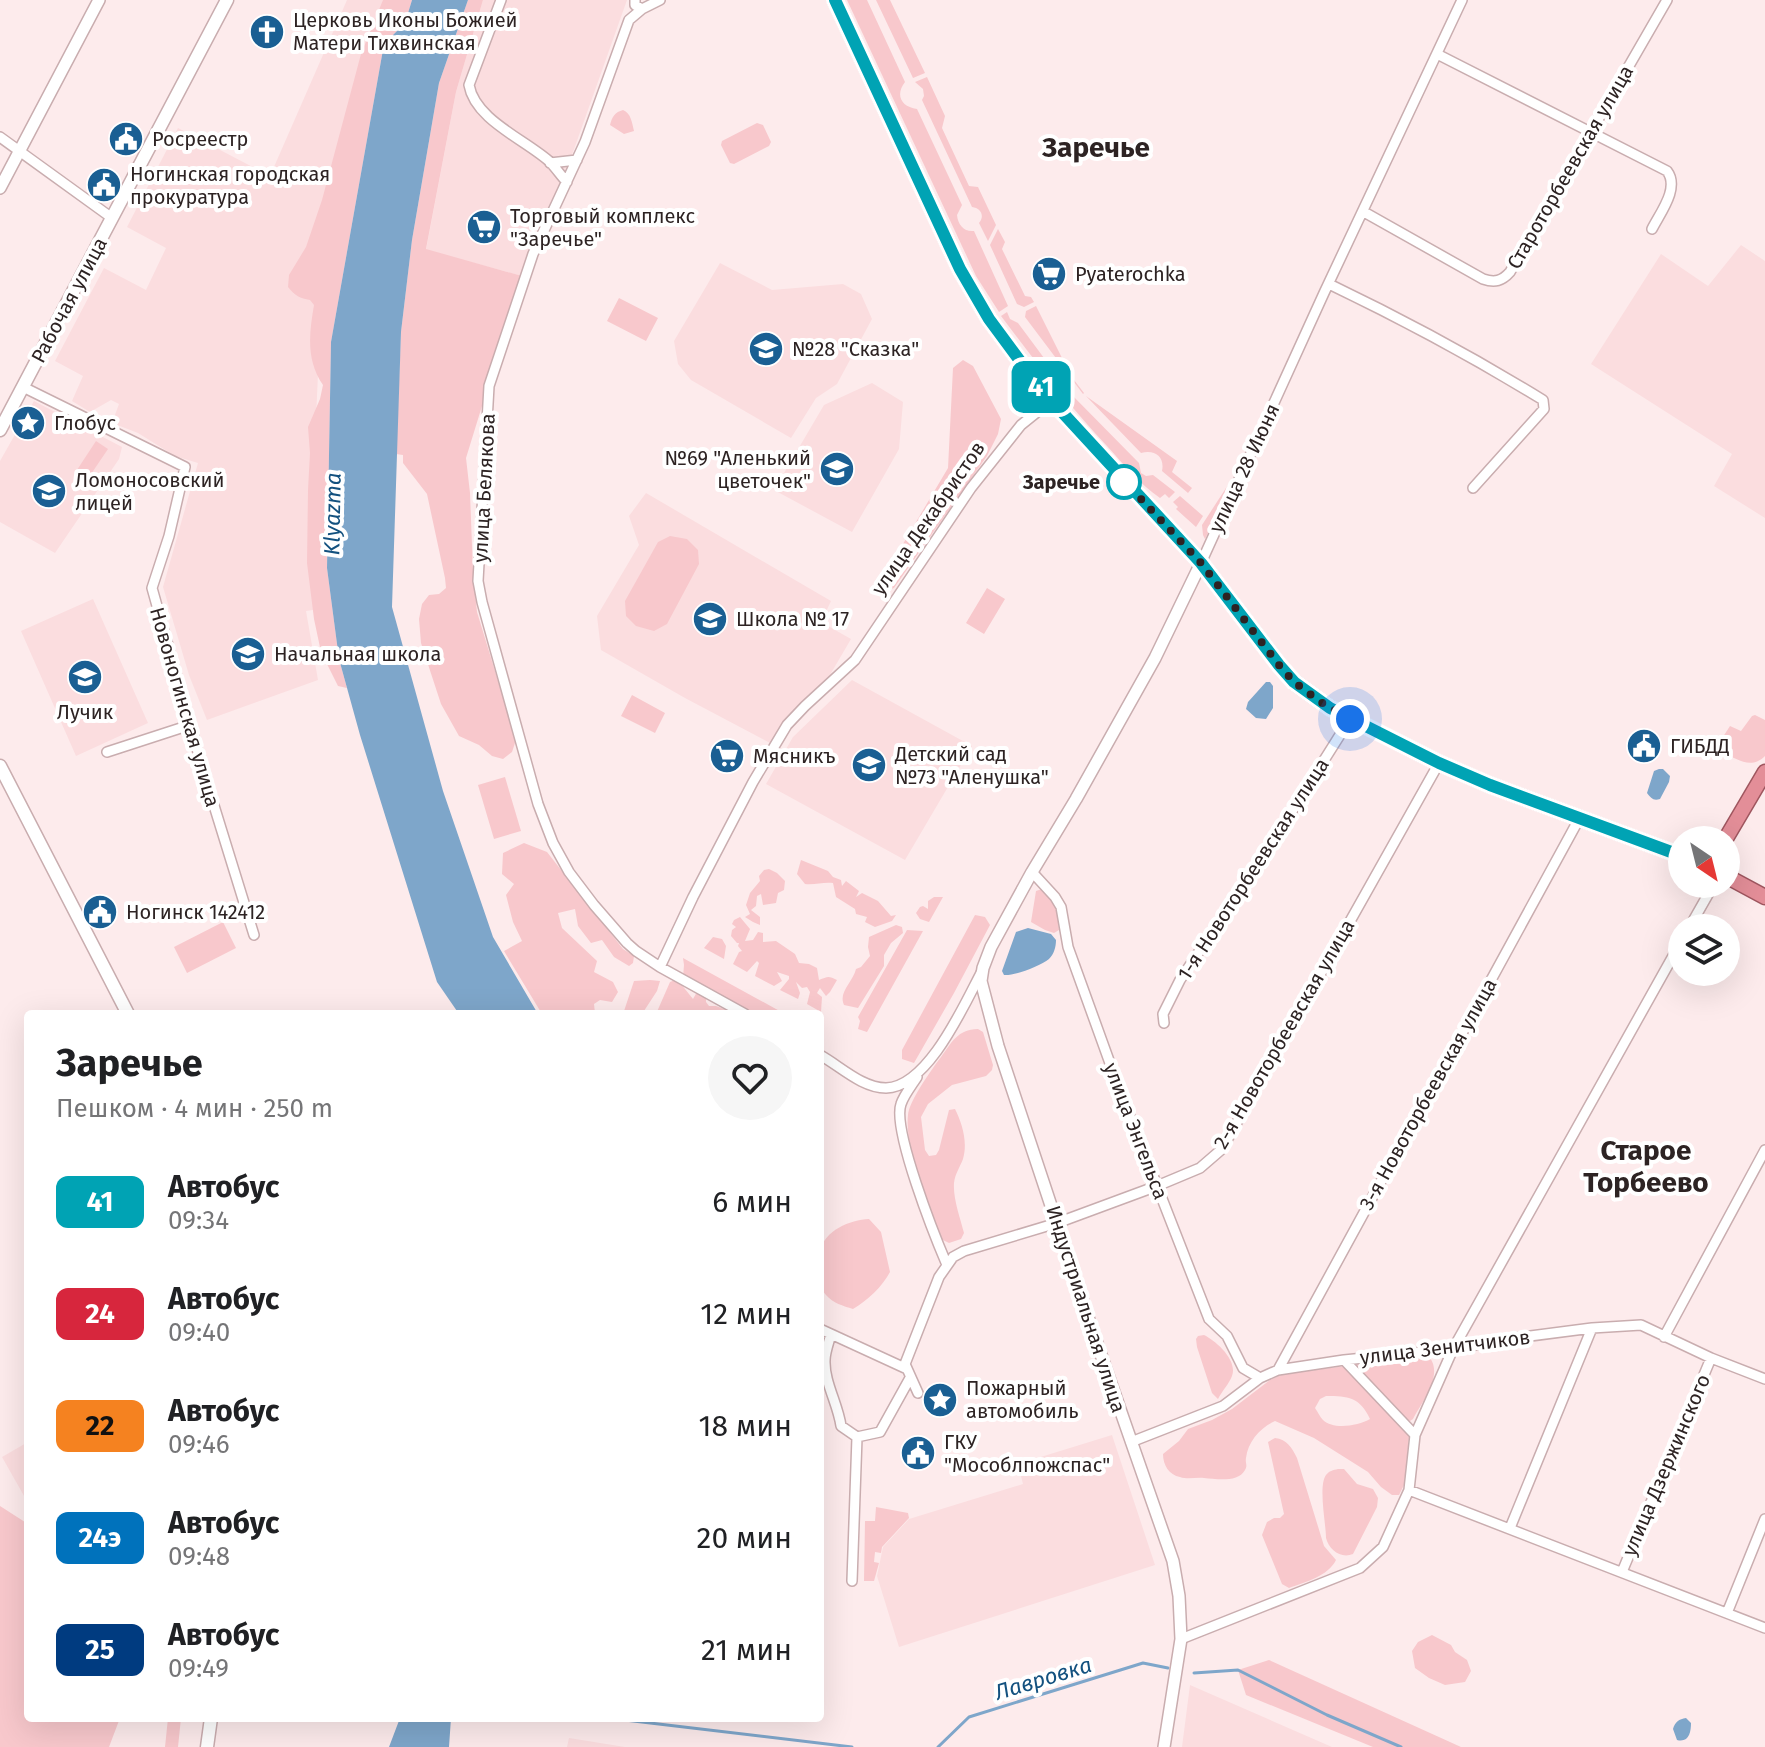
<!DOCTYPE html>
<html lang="ru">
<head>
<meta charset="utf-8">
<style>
	body { margin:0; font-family:"Fira Sans",sans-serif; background:#f6f6f6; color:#202124; height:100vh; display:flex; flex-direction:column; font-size:30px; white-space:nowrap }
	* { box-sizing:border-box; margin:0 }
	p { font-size:26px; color:#757577 }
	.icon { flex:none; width:44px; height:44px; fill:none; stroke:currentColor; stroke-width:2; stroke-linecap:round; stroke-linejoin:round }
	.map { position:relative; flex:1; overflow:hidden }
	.drawer { position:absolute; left:24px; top:1010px; width:800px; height:712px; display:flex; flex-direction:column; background:#fff; border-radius:8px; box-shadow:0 8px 32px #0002 }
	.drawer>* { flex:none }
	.badge { padding:0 16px; border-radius:12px; font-size:28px; line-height:52px }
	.needle { width:52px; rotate:145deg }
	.controls { position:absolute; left:1668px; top:826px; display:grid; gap:16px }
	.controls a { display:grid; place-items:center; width:72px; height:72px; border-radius:50%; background:#fff; box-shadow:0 8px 32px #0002; font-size:40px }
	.you { position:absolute; width:40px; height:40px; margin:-20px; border:6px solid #fff; border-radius:50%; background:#1a73e8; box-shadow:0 0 0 12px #1a73e833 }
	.map>.badge { position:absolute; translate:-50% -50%; box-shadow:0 0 0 4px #fff }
	.round { display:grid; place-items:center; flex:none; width:84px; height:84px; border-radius:42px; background:#f6f6f6 }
	.overview { display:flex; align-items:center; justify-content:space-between; height:136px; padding:0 32px }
	h1 { font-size:38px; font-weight:700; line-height:60px }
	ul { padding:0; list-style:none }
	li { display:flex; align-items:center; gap:24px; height:112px; padding:0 32px }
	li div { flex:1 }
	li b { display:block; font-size:30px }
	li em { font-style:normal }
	li .badge { min-width:88px; font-weight:700; text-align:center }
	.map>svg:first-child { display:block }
	.built { fill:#fbdddf }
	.green { fill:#f8c8cc; fill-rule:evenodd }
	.water { fill:#7ea6ca }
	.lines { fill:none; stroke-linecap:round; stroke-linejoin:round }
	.stream { stroke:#7ea6ca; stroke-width:3 }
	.minor-casing { stroke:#c9adaf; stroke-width:12 }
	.tertiary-casing { stroke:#c9adaf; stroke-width:14 }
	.secondary-casing { stroke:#c9adaf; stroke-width:15 }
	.primary-casing { stroke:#9f565f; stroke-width:17 }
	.trunk-casing { stroke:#9f565f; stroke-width:17 }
	.minor { stroke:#fff; stroke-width:9 }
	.tertiary { stroke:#fff; stroke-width:11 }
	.secondary { stroke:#fff; stroke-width:12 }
	.primary { stroke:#eaaab2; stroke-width:14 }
	.trunk { stroke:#e38e98; stroke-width:14 }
	.line-casing { stroke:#fff; stroke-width:18 }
	.line { stroke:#00a3b4; stroke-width:12 }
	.walk { stroke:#2d2323; stroke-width:8; stroke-dasharray:0 14.4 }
	.stop-dot { fill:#fff; stroke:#00a3b4; stroke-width:4 }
	.labels { text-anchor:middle; stroke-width:8; stroke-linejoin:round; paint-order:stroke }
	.poi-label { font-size:20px; fill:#2d2323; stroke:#fff; text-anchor:start }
	.street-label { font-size:20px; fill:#2d2323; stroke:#fff }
	.stop-label { font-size:20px; font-weight:bold; fill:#2d2323; stroke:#fff; text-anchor:end }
	.water-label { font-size:22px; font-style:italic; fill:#13517f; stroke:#fff }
	.district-label { font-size:28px; font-weight:bold; fill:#2d2323; stroke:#fff }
</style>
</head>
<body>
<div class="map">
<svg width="1765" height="1747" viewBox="0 0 1765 1747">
	<rect width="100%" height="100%" fill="#fdebec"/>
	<path class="built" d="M347,0H394L390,13L368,31L323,262L314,463L326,608L306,611L318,680L207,720L189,675L163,587L198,463L175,456L138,433L112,423L119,404L111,400L90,412L72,401L83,376L55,361L104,268L146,290L166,248L127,227L178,128L270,176Z
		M483,0H627L573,152L522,276L426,250L456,92Z
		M1741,245L1765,261V518L1714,486L1732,454L1591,364L1661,254L1708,286Z
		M720,263L772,290L843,284L861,294L872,319L837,384L816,398L791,438L691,380L678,364L674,341Z
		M872,383L903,402L899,449L852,532L774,490L824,405Z
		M34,401L122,447L119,459L55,553L0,522V461Z
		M646,493L831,601L821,622L851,639L827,680L772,744L685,698L601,650L597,616L639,545L629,516Z
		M93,599L148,723L76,756L21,631Z
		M852,680L972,746L905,860L766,784L793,737Z
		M1112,1435L1155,1565L899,1647L877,1576L883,1547L909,1519L1023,1484L1018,1464Z
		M28,1442V1503L2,1457Z
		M1190,1685L1332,1747H1182Z
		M569,1738L625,1747H567Z"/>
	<path class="green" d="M383,0H412L405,23L384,44L331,342L327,568L339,659L347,688L338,686L321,652L314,619L307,563L308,490L310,453L308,427L320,399L323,385C306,360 309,334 314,305L310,300C300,298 295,296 288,287L289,275L306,247L322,200L361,54Z
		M468,0H483L456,92L426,249L522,276L466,458L470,493L473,572L477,612L516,740L512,752L503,759L492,756L479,745L459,736L441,704L421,643L419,619L422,604L429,595L439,594L446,588L445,578L427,494L403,463V455L396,454L401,332L412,240L439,83Z
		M847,0H867L905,82C895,95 901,107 917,109L962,205L957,215C958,225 964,232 974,231L1008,306L999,312L976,276Z
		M876,0H890L925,73L913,78Z
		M927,77L945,116L942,128L969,186L978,187L996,225L988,241L979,223C985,216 981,208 972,207L922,100L924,96L923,89L915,82Z
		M623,110C631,113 632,123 634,131L624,134L610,125C612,117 615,112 623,110Z
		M757,123L763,125L771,142L769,146L734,164L730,163L721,145L722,141Z
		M998,229L1005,242L1002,249L1025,296L1031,297L1034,302L1024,307L1017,304L990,245Z
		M619,298L658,318L646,341L607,321Z
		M1036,306L1071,376L1084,393L1083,394L1025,317L1026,311Z
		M1007,312L1010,319L1018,323L1070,393L1139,463L1141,473L1146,476L1153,475L1175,492L1169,498L1165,494L1160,498C1140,484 1124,465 1107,446C1068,405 1035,361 1001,316Z
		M963,360L973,366L1001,419L998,434L987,456L894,588L885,591L881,586L884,576L948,468L953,368Z
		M1086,396L1177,461L1172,472L1192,488L1188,493L1162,471C1165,457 1155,449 1141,453Z
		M96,441L108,449L87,480L75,473Z
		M1226,488L1227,496L1205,539L1203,535L1202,525Z
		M1180,496L1203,516L1196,527L1176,509L1178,507L1173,502Z
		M670,536L687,539L698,550L699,564L667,624L654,631L636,626L626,616L625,601L658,542Z
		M987,588L1005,599L984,634L966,623Z
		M632,695L665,713L655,733L621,716Z
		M1755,715L1765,720V756C1751,770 1737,759 1722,752L1719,743L1730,726L1741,731L1752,716Z
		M505,777L521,831L494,839L478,785Z
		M524,843L547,852L623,949L634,956L633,963L629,966L614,957L602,940L591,943L578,926L575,909L558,913L562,928L597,961L594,972L613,982L618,992L612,1002L600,1000L594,1004L595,1013L598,1014H542L504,951L522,941L513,922L506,895L514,884L502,874L503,853Z
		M801,860L828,871L833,877L841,880L842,886L846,881L859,891L856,897L862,893L878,901L891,916L896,915L892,921L875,927L865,922L867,917L856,914L855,909L836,897L833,883C823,882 815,885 805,884L797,874Z
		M769,869L777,873L785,881L784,890L778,893L776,903L763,905L761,894L757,896L756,906L751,910L760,917V925L753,922L745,917L750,914L746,905L750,893L760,881L759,876L764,870Z
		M1042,889C1056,898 1058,914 1059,930L1054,933L1045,930L1031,922L1036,891Z
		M934,897H943L929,922L920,919L916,913L920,907L923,906L928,909V901Z
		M975,915L985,917L990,925L954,993L914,1063L902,1059V1050Z
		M740,917L750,929L745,941L753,940L758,932L763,933V942L776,941L795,954L799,963L809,964L817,968L819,980C827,977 828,975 837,980L830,992L826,996L820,988L817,993L822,997L821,1012L807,1004L810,992L807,987L802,988L796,982L800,993L798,999L780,990L789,979V976L777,972L782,981L774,986L755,976L759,963L757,961L747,972L733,964L739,952L742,951L738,946L739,943H737L731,936L732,930L736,927L732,924L734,920Z
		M223,922L236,948L187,973L174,947Z
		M896,925L902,927L903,933L891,943L884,955V966L858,1008L844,1005C838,992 853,982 856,969L861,967L870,956L868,947L869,937Z
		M907,930L923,931L867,1032L858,1029L860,1021L858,1017Z
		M713,937L722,939L726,946L724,959L704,948Z
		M683,958L785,1014H750L683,977L684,965Z
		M650,980L660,981L657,991L642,1014H623L634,981Z
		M675,980L681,984L693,999L697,992L706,997V1002L709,1006H716L727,1010L729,1014H656L670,982Z
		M978,1029L983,1032L993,1065L992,1070L986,1076L952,1085L928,1104L921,1117L925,1150L929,1156L936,1155L939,1150L949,1110L955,1109C962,1123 968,1142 963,1159C960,1167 955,1174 954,1183C953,1199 960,1217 964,1233L961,1239L949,1243L941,1239C929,1208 904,1148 908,1115C909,1101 932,1069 941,1057C953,1041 957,1030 978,1029Z
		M869,1219L881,1232L890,1272C882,1287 868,1300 853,1309C843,1306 833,1303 826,1295C819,1288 820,1280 820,1271C820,1265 819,1258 820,1252C824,1230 850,1220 869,1219Z
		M1204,1335C1216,1341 1238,1360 1232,1376C1229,1384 1222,1391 1218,1399L1212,1393L1197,1347L1196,1339L1198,1336Z
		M1424,1356L1430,1358C1443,1376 1422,1402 1413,1419L1410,1421L1406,1419L1356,1369L1354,1363Z
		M1346,1366L1406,1431L1409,1437L1404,1485L1399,1495H1392L1381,1487L1368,1472L1314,1438L1275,1421C1261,1427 1248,1441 1246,1458C1245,1463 1248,1465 1245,1470C1238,1483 1216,1479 1204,1478C1196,1477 1188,1480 1180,1477C1169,1475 1163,1465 1163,1454L1179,1441L1188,1429L1212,1420L1232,1409L1270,1380L1283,1374ZM1326,1396C1348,1396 1360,1397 1370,1419C1358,1426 1333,1430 1323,1420C1320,1417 1318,1412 1315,1408L1320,1399Z
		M1275,1438C1287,1439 1292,1448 1297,1458L1324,1546L1336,1560C1328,1576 1306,1582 1289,1588L1282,1584L1262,1535L1267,1522L1274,1518H1280L1284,1514L1268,1442Z
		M1338,1469H1344L1357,1484L1373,1489L1378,1498L1377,1507L1353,1554C1341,1559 1329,1550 1326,1538C1326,1524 1318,1486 1326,1475C1329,1471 1333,1470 1338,1469Z
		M0,1506L28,1524V1718H120L109,1747H0Z
		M876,1507L908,1513L909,1518L882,1547L881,1553L875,1552L874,1562L879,1563L874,1581H864L865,1521H875Z
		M1432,1635L1451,1645L1455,1652L1467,1660L1471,1671L1465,1682L1445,1685L1429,1678L1415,1668L1412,1651L1418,1642Z
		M1269,1660L1461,1747H1373L1246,1695L1238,1670Z
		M168,1718H181L178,1747H165Z"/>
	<path class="water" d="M412,0H468L439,83L412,240L401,332L392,607L443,791L493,937L538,1014H459L437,982L360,735L339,659L327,568L331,342L384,44L405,23Z
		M1266,682H1270L1273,686V708L1266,719L1256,718L1246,709L1248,702Z
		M1659,769H1663L1670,776L1669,782L1660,799C1653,801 1651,798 1647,793L1654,771Z
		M1028,928L1051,934L1056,940C1056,947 1054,954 1049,959C1040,966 1015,976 1004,975L1002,971L1016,932Z
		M400,1718H451L449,1747H389Z
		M1686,1718L1691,1723C1691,1732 1689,1743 1677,1740L1673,1729C1675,1722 1679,1719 1686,1718Z"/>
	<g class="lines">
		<path class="stream" d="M1194,1673L1238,1670L1327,1715L1401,1747
			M608,1718L852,1747
			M938,1747L969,1717L1143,1663L1168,1668"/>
		<g class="minor-casing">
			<path id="minor" d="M501,0L469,85C475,120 526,140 550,162C556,168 561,176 567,182
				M635,0V5L642,9
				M660,0L642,9L629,20L585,142L533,254L489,386L478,581L482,602L538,804L553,843L569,872L594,905L627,943L636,951L660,967L745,1014
				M1437,54L1667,171C1680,188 1660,213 1652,229
				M0,137L112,218
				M550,163L577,160
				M1364,212L1483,279C1495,283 1502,281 1510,272L1667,0
				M1329,284C1402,319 1473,357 1543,400L1544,409L1473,488
				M23,387L185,467L169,536L152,588L203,770L254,935
				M1201,563L1324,293L1462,0
				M107,752L190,725
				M1032,872L1055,897L1061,907L1068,947L1120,1091L1209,1319L1227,1336L1243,1368L1260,1378
				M1689,928L1714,884
				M660,967L693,897L753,782L787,725L805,706L855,660L971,488L1021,425L1052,400
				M1164,1023L1163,1014L1180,980L1270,846L1350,719
				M820,1055C840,1066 862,1088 886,1088C928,1087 964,1005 981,973
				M917,1077C912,1085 904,1095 901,1104C892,1129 935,1237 947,1265
				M820,1329L907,1369
				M831,1334C829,1342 825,1352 825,1360C824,1382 838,1404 841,1426L857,1437
				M1664,1337L1765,1150
				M1278,1370L1579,819
				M918,1393L905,1364L939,1277L953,1257L964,1251L1057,1223L1157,1186L1200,1168L1222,1149L1439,763
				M1415,1435L1453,1349L1682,940
				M857,1437L880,1432L910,1378
				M1131,1442L1223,1406L1260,1378L1278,1370L1344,1360L1453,1349L1515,1338L1592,1328L1641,1325L1711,1358L1765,1379
				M1409,1490L1765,1628
				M1510,1528L1592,1328
				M1622,1572L1711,1358
				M852,1581L857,1437
				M1727,1613L1765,1519
				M1181,1639L1360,1568L1383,1547L1409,1490L1415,1435L1344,1360"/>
		</g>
		<g class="tertiary-casing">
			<path id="tertiary" d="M0,188L99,0
				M1164,1747L1181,1639L1179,1596L1173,1561L1092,1329L998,1046L981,981L983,968L991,947L1032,872L1076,799L1155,658L1201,563"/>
		</g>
		<g class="secondary-casing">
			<path id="secondary" d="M0,430L227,0
				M0,766L128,1014
				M207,1747L211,1718"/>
		</g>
		<g class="primary-casing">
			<path id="primary" d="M835,0L960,269L989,319L1023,365L1062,412L1201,563L1279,665L1294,682L1330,708L1439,763L1490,785L1682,856"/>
		</g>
		<g class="trunk-casing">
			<path id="trunk" d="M1725,840L1765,772
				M1726,876L1765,897"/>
		</g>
		<use href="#minor" class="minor"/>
		<use href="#tertiary" class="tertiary"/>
		<use href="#secondary" class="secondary"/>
		<use href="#primary" class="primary"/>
		<use href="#trunk" class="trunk"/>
	</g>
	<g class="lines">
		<g class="line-casing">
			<path id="line" d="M835,0L960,269L989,319L1023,365L1062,412L1201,563L1279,665L1294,682L1330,708L1439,763L1490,785L1682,856"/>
		</g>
		<use href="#line" class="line"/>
		<path class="walk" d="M1124,482L1123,480L1201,563L1279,665L1294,682L1319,701L1350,719"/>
	</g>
	<defs>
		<g id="church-disc" transform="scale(1.8)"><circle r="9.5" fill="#1a5f93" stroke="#fff"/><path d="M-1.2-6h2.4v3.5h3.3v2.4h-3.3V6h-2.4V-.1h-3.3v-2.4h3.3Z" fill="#fff"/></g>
		<g id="civic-disc" transform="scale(1.8)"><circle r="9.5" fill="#1a5f93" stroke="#fff"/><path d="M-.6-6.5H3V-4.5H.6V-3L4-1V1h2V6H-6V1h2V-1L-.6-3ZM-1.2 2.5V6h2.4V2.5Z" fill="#fff"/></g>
		<g id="supermarket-disc" transform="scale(1.8)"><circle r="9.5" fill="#1a5f93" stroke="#fff"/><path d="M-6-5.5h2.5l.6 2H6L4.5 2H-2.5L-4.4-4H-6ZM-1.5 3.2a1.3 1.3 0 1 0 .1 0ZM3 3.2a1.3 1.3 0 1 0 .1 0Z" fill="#fff"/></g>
		<g id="school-disc" transform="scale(1.8)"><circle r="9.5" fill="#1a5f93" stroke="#fff"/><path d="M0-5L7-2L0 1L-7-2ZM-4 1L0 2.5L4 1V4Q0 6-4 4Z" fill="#fff"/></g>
		<g id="sight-disc" transform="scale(1.8)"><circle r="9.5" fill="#1a5f93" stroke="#fff"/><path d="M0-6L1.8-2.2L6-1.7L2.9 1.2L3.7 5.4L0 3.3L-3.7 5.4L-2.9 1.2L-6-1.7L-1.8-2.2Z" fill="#fff"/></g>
	</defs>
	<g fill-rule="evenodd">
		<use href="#church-disc" x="267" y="32"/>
		<use href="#civic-disc" x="126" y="139"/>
		<use href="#civic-disc" x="104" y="185"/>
		<use href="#supermarket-disc" x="484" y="227"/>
		<use href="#supermarket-disc" x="1049" y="274"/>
		<use href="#school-disc" x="766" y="349"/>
		<use href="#sight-disc" x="28" y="423"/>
		<use href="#school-disc" x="837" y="469"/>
		<use href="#school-disc" x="49" y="491"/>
		<use href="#school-disc" x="710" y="619"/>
		<use href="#school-disc" x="248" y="654"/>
		<use href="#school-disc" x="85" y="677"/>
		<use href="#civic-disc" x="1644" y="746"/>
		<use href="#supermarket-disc" x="727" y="756"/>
		<use href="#school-disc" x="869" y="765"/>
		<use href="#civic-disc" x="100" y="912"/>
		<use href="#sight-disc" x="940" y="1400"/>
		<use href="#civic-disc" x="918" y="1453"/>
	</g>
	<circle class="stop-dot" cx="1124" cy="482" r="16"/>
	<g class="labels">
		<g class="poi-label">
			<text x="293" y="27">Церковь Иконы Божией<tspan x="293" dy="23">Матери Тихвинская</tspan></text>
			<text x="152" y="146">Росреестр</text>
			<text x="130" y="181">Ногинская городская<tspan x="130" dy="23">прокуратура</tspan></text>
			<text x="510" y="223">Торговый комплекс<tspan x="510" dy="23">"Заречье"</tspan></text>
			<text x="1075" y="281">Pyaterochka</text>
			<text x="792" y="356">№28 "Сказка"</text>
			<text x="54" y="430">Глобус</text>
			<text x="811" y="465" text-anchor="end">№69 "Аленький<tspan x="811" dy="23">цветочек"</tspan></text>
			<text x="75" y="487">Ломоносовский<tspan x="75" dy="23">лицей</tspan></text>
			<text x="736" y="626">Школа № 17</text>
			<text x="274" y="661">Начальная школа</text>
			<text x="85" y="719" text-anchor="middle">Лучик</text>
			<text x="1670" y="753">ГИБДД</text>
			<text x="895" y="761">Детский сад<tspan x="895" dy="23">№73 "Аленушка"</tspan></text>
			<text x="753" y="763">Мясникъ</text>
			<text x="126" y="919">Ногинск 142412</text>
			<text x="966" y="1395">Пожарный<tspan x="966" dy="23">автомобиль</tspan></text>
			<text x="944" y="1449">ГКУ<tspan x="944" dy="23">"Мособлпожспас"</tspan></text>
		</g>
		<g class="street-label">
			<text transform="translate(1570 167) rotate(-60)" y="7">Староторбеевская улица</text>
			<text transform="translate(69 300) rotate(-62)" y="7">Рабочая улица</text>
			<text transform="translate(1244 468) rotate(-65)" y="7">улица 28 Июня</text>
			<text transform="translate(484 488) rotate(-87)" y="7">улица Белякова</text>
			<text transform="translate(928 518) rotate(-55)" y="7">улица Декабристов</text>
			<text transform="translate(185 707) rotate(74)" y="7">Новоногинская улица</text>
			<text transform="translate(1253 869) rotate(-57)" y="7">1-я Новоторбеевская улица</text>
			<text transform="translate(1284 1034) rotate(-60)" y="7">2-я Новоторбеевская улица</text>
			<text transform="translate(1428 1094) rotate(-61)" y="7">3-я Новоторбеевская улица</text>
			<text transform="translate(1136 1131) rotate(69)" y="7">улица Энгельса</text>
			<text transform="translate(1086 1309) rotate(72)" y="7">Индустриальная улица</text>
			<text transform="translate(1445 1347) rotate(-7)" y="7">улица Зенитчиков</text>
			<text transform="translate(1666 1465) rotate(-67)" y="7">улица Дзержинского</text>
		</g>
		<g class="stop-label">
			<text x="1100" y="489">Заречье</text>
		</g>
		<g class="water-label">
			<text transform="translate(332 514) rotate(-89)" y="8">Klyazma</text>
			<text transform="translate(1043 1678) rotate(-17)" y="8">Лавровка</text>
		</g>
		<g class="district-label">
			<text x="1096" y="157">Заречье</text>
			<text x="1646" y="1160">Старое<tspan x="1646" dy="32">Торбеево</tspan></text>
		</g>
	</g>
</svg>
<div class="controls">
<a><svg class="needle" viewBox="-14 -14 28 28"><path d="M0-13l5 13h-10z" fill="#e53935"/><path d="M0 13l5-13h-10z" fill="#757577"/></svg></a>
<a><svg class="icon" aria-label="layers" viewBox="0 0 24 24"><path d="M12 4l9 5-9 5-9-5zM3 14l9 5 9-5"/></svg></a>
</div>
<div class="you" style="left:1350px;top:719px"></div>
<b class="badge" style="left:1041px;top:387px;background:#00a3b4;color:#fff">41</b>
<section class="drawer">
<div class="overview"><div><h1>Заречье</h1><p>Пешком · 4 мин · 250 m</p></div><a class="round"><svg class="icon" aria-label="heart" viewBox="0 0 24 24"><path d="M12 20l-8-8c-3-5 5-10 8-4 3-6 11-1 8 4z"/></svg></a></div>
<ul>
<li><span class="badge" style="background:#00a3b4;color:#fff">41</span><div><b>Автобус</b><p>09:34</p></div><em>6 мин</em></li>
<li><span class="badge" style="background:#d7263d;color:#fff">24</span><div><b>Автобус</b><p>09:40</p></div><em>12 мин</em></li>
<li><span class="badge" style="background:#f58220;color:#111">22</span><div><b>Автобус</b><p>09:46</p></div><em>18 мин</em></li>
<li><span class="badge" style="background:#0072bc;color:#fff">24э</span><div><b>Автобус</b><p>09:48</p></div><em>20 мин</em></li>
<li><span class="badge" style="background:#003b80;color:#fff">25</span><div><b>Автобус</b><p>09:49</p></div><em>21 мин</em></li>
</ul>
</section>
</div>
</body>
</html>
